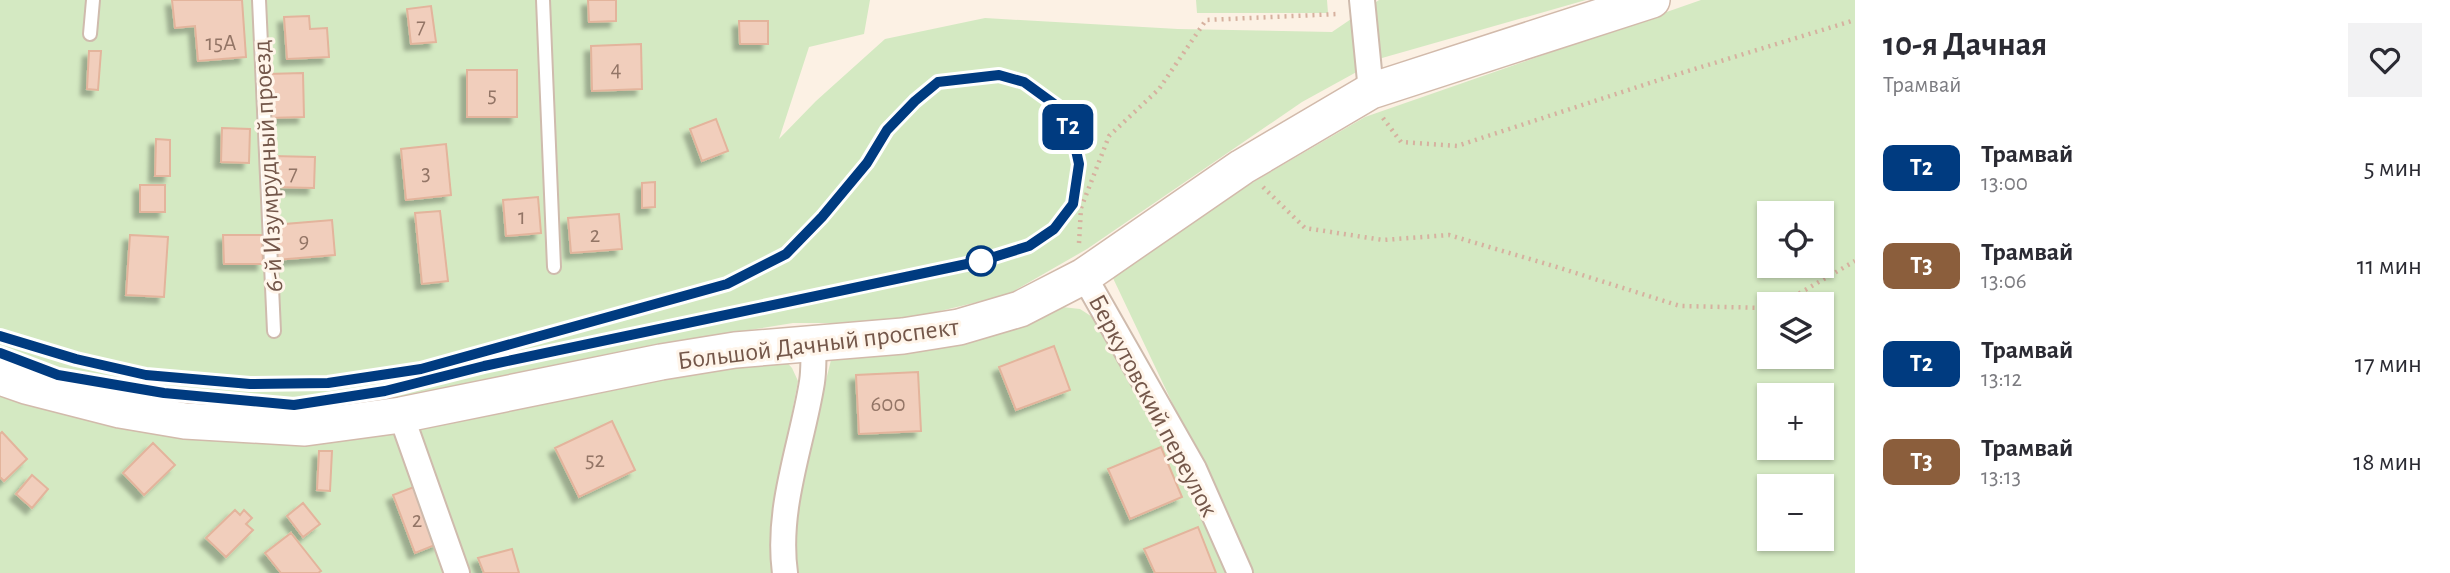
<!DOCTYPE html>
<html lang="ru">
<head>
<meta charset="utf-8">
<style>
	body { margin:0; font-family:"Alegreya Sans",sans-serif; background:#f2f2f3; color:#2b2b33; height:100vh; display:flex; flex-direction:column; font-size:26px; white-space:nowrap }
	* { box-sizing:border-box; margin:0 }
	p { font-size:23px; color:#7c7c81 }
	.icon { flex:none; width:38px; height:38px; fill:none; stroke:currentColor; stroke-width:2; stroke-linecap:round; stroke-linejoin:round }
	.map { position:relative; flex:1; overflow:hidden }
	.side { display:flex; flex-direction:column; background:#fff; width:595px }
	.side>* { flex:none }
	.badge { padding:0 14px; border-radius:10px; font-size:24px; line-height:46px }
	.tools { position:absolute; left:1757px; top:201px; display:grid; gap:14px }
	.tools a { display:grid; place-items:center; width:77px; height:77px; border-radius:0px; background:#fff; box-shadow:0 2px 5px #0004; font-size:35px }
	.map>.badge { position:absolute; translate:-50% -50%; box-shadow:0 0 0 4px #fff }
	.round { display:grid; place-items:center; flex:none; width:74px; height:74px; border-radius:0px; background:#f2f2f3 }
	.head { display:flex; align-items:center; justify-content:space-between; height:119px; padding:0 28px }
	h1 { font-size:33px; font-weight:600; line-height:52px }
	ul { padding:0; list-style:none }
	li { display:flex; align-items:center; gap:21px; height:98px; padding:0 28px }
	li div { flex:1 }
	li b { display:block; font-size:26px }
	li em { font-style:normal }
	li .badge { min-width:77px; font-weight:700; text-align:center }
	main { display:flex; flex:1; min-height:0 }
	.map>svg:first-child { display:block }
	.green { fill:#d4e9c2; fill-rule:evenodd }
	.building { fill:#f1cebc; stroke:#e3b49c; stroke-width:2; filter:url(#shadow) }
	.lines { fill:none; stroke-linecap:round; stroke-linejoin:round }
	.service-casing { stroke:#cfbbad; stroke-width:16 }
	.minor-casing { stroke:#cfbbad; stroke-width:28 }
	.secondary-casing { stroke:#d2baab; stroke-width:38 }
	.path { stroke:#d6b19f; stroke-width:4.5; stroke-dasharray:2 5; stroke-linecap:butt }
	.service { stroke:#fff; stroke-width:12 }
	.minor { stroke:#fff; stroke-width:24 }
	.secondary { stroke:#fff; stroke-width:35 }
	.tram { stroke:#b3a3c5; stroke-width:2 }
	.line-casing { stroke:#fff; stroke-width:16 }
	.line { stroke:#003b80; stroke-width:10 }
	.stop-dot { fill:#fff; stroke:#003b80; stroke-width:3.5 }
	.labels { text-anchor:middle; stroke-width:6; stroke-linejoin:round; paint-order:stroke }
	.number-label { font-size:23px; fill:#937566 }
	.street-label { font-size:26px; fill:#74574a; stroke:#fff5ea }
</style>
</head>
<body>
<main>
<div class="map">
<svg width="1855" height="573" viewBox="0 0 1855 573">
	<defs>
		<filter id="shadow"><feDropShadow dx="-6" dy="6" stdDeviation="2" flood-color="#0004"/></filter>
	</defs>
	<rect width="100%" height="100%" fill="#fcf1e4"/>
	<path class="green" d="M0,0H870L864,34L809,47L779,139L816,101L885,39L985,18L1178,29L1332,32L1379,0H1586L1382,58L1302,102L1087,249L1007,295L890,323H793L643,347L401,403L303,415L187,408L0,364Z
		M1196,0H1327L1328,13H1197Z
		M1701,0H1855V573H1253L1112,276L1231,195L1365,117ZM1769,214H1822V266H1769ZM1769,304H1822V357H1769ZM1769,396H1822V448H1769ZM1769,486H1822V539H1769Z
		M1062,307L1080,309L1097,320L1159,421L1229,573H793L790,551L799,488L833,352Z
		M781,356L792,368L798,381L785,449L771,547L774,573H463L413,425Z
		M0,390L401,426L451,573H0Z"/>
	<path class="building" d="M172,0H242L246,57L198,61L195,26L175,28Z
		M588,0H616V21L589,22Z
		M431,6L436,42L411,44L407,9Z
		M309,16L310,29L327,28L329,57L287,59L284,17Z
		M739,21H768V44H740Z
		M641,44L642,89L592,91L591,46Z
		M89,51H101L98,90L87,89Z
		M467,70H517V117H467Z
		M303,73L304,117L267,118V74Z
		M716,119L728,151L702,161L690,129Z
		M222,128L250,129L249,163L221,162Z
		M156,139L170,140V176H155Z
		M446,144L451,195L406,200L401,149Z
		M272,156L315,157L314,188L271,187Z
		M655,182V207L642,208V183Z
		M140,185H165V212H140Z
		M538,197L541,233L506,236L503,200Z
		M440,211L448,281L422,284L415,213Z
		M619,214L622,249L571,253L568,218Z
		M332,220L335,255L276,260L273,225Z
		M130,235L168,237L164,297L126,295Z
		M223,235H262L263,264H224Z
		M1054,346L1070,390L1016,410L999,367Z
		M918,372L921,431L859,434L856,375Z
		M612,421L635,470L579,497L555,448Z
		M2,432L27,459L4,481L0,477V434Z
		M153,443L175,465L144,495L123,473Z
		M1161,447L1182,497L1130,519L1108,469Z
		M319,451H332L330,491L317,490Z
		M32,475L48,489L32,508L16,494Z
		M419,485L440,543L415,553L393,495Z
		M303,503L320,524L303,537L287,516Z
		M235,510L240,515L244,510L252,518L246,524L253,530L226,557L206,538Z
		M1198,527L1216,573H1155L1144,549Z
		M291,533L321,571L318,573H281L265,553Z
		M512,549L519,573H484L478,558Z"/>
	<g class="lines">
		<g class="service-casing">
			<path id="service" d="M259,0L274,331
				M543,0L554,267
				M90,34L93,0"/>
		</g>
		<g class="minor-casing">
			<path id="minor" d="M1362,0L1371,91
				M1084,276L1194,469L1240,573
				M401,415L457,573
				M785,573C776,508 802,445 812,382C814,370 813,356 814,344"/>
		</g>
		<g class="secondary-casing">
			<path id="secondary" d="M0,377L26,386L120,410L185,421L305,428L401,415L661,362L735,350L903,336L959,327L1020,309L1084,276L1242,167L1371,91L1652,0"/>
		</g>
		<path class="path" d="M1383,118L1401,142L1457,146L1662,79L1855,20
			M1263,187L1305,228L1383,240L1449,235L1560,268L1680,306L1769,308
			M1079,243L1081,208L1109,136L1159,89L1206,20L1338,14
			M1781,304L1855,261"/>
		<use href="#service" class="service"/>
		<use href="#minor" class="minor"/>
		<use href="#secondary" class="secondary"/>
		<path class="tram" d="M0,336L76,359L146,375L250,384L328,383L421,369L727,284L786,254L822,217L867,163L887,130L915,101L938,82L999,75L1024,82L1057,106L1072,132L1079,164L1073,204L1054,229L1029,246L981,261L484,366L385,391L294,405L164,393L58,375L0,353"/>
	</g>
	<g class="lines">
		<g class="line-casing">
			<path id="line" d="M0,336L76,359L146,375L250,384L328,383L421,369L727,284L786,254L822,217L867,163L887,130L915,101L938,82L999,75L1024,82L1057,106L1072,132L1079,164L1073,204L1054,229L1029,246L981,261L484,366L385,391L294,405L164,393L58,375L0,353"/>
		</g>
		<use href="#line" class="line"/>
	</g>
	<circle class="stop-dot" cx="981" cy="261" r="14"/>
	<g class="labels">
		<g class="number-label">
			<text x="421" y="33">7</text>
			<text x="221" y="50">15А</text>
			<text x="616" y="76">4</text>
			<text x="492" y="102">5</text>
			<text x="293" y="180">7</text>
			<text x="426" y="180">3</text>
			<text x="522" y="224">1</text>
			<text x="595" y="242">2</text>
			<text x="304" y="248">9</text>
			<text x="888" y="411">600</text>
			<text x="595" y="467">52</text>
			<text x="417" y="527">2</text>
		</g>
		<g class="street-label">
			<text transform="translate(267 166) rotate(-93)" y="9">6-й Изумрудный проезд</text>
			<text transform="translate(818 343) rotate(-7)" y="9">Большой Дачный проспект</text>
			<text transform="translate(1154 405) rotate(62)" y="9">Беркутовский переулок</text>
		</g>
	</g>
</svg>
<div class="tools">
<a><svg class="icon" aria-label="locate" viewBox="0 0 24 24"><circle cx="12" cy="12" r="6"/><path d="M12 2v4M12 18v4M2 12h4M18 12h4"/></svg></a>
<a><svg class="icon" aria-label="layers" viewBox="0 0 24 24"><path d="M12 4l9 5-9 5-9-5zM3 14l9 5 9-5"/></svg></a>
<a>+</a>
<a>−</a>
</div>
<b class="badge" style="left:1068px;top:127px;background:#003b80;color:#fff">T2</b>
</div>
<section class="side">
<div class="head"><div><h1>10-я Дачная</h1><p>Трамвай</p></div><a class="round"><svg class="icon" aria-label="heart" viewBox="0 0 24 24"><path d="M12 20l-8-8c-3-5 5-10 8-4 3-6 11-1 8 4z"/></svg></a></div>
<ul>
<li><span class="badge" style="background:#003b80;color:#fff">T2</span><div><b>Трамвай</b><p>13:00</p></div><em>5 мин</em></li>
<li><span class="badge" style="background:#8b5e3c;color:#fff">T3</span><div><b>Трамвай</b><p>13:06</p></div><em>11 мин</em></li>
<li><span class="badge" style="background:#003b80;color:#fff">T2</span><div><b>Трамвай</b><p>13:12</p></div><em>17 мин</em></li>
<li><span class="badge" style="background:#8b5e3c;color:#fff">T3</span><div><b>Трамвай</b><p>13:13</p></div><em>18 мин</em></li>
</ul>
</section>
</main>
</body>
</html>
